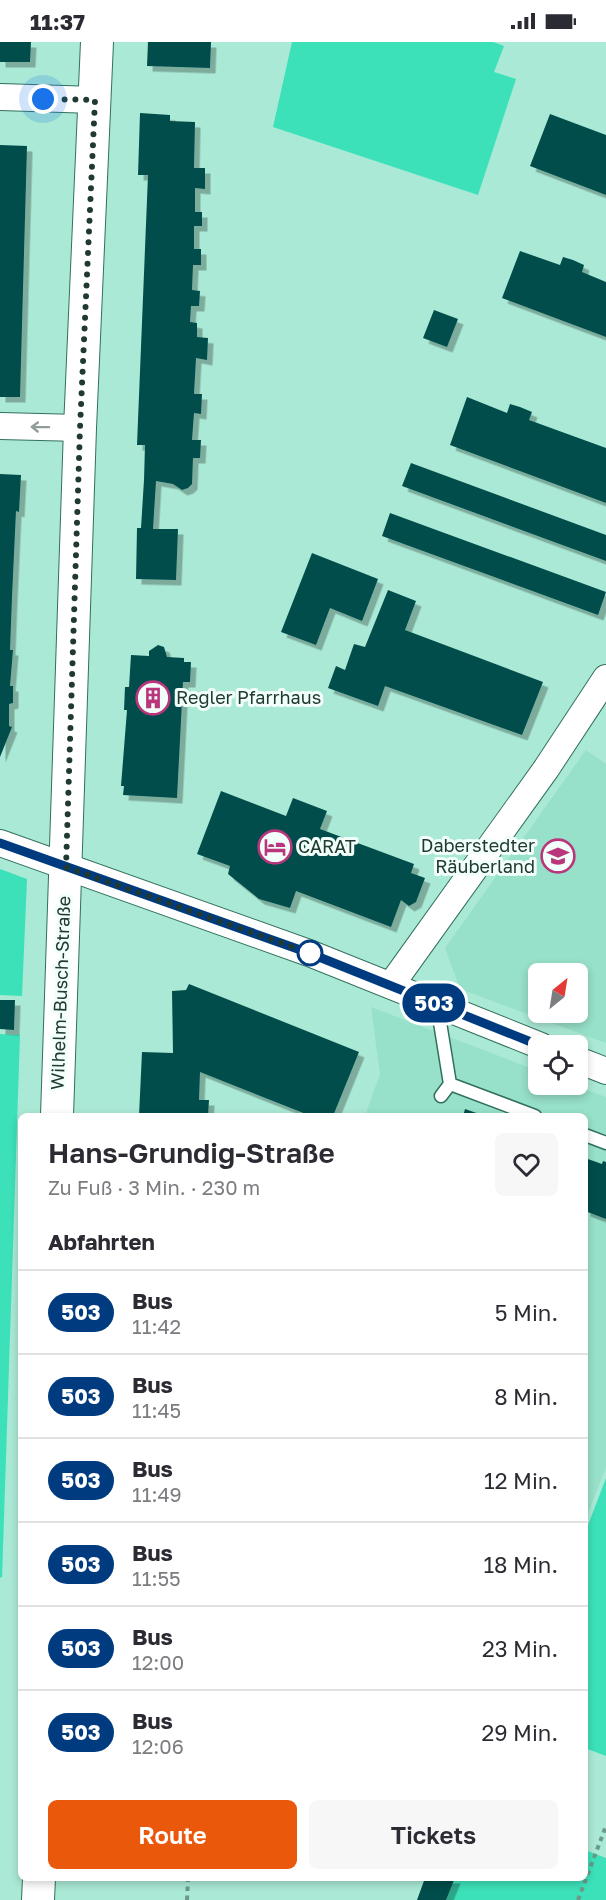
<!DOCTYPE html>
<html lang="de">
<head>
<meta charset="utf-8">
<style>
	body { margin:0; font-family:"Golos Text",sans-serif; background:#f7f7f7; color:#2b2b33; height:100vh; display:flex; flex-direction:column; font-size:22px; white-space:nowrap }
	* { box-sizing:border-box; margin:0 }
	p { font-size:20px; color:#7c7c81 }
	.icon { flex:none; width:33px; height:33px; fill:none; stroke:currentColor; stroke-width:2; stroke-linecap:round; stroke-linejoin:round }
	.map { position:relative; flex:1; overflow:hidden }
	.sheet { position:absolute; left:18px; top:1071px; width:570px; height:768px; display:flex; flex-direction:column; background:#fff; border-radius:9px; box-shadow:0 3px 9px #0003 }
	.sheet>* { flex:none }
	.badge { padding:0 12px; border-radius:20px; font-size:21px; line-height:39px }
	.needle { width:39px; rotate:30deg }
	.fabs { position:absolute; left:528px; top:921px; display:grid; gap:12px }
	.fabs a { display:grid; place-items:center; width:60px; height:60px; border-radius:9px; background:#fff; box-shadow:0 3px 9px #0003; font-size:30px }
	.you { position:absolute; width:30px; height:30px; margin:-15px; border:4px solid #fff; border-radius:50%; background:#1a73e8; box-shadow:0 0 0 9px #1a73e833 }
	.map>.badge { position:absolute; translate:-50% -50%; box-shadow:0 0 0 3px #fff }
	h2 { padding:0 30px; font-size:22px; line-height:54px }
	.round { display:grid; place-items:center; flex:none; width:63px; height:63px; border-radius:9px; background:#f7f7f7 }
	.summary { display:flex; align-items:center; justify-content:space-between; height:102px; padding:0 30px }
	h1 { font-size:28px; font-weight:600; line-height:45px }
	.primary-button { display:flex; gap:12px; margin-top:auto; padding:12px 30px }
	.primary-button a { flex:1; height:69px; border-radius:9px; background:#ea580c; color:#fff; font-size:24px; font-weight:600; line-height:69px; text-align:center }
	.primary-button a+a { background:#f7f7f7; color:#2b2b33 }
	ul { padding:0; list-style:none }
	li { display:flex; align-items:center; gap:18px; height:84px; padding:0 30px; border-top:2px solid #e1e1e2 }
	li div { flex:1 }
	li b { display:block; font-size:22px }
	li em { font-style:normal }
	li .badge { min-width:66px; font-weight:700; text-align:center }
	.status { display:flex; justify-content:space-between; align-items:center; height:42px; padding:0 30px; background:#fff; direction:ltr }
	.status svg { height:16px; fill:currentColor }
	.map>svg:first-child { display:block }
	.built { fill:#97e0c9; fill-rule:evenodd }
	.green { fill:#3ce1b9 }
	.building { fill:#054e4c; filter:url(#shadow) }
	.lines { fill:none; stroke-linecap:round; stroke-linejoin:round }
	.service-casing { stroke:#32705e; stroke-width:15 }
	.minor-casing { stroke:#32705e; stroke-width:28 }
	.tertiary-casing { stroke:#32705e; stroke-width:34 }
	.path { stroke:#6b998b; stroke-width:4; stroke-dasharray:4.5 4.5; stroke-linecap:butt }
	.service { stroke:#fff; stroke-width:12 }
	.minor { stroke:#fff; stroke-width:26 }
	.tertiary { stroke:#fff; stroke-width:32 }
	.oneway { stroke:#909c98 }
	.line-casing { stroke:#fff; stroke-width:14 }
	.line { stroke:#003b80; stroke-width:9 }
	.walk { stroke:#203a32; stroke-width:6; stroke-dasharray:0 10.8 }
	.stop-dot { fill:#fff; stroke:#003b80; stroke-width:3 }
	.labels { text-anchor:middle; stroke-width:6; stroke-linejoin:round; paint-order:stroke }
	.poi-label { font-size:18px; fill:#203a32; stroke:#f2fefa; text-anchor:start }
	.street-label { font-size:18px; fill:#203a32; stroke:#f2fefa }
</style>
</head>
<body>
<div class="status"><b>11:37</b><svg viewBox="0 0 49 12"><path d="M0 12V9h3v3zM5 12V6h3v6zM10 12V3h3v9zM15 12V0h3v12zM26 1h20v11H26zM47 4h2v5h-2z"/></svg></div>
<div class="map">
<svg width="606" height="1858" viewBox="0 0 606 1858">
	<defs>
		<filter id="shadow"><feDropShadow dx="5.5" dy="5.5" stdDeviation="0" flood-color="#0004"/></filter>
	</defs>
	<rect width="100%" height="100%" fill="#aae9d5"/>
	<path class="built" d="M586,708L606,722V1001L460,947L445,906ZM538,932H578V970H538Z
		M371,965L538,1029V1042L573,1043L606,1055V1425L585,1479V1074H365L380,1032Z"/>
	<path class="green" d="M292,0H493L504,4L494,30L516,37L478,153L273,85Z
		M0,827L27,837L22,954L0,953Z
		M0,992L20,993L2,1536L0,1535Z
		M606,1436V1714L585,1706V1491Z
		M585,1808L606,1816V1858H446L455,1836H585Z"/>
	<path class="building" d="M0,0H31L30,20H0Z
		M148,0H211L210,26L147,24Z
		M140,71L170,73V79L195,80L194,126H205V147L195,146V170H202V184H194V207H201V223H193L192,248L200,249L199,264H191L190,280L197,281V295L208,296L207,318L196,316L194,352H202L201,372L194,371L192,398H201L200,416H193L192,442L188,446L182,448L173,442L156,439L153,487H178L176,538L136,537L137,486H141L144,438L145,403H137L148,133H138Z
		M550,72L606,93V153L530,124Z
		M0,103L27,104L20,355H0Z
		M520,209L560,223L563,215L573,218L584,223L582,230L606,240V295L502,256Z
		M434,268L458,277L447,305L423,296Z
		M467,355L507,371L510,362L520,365L532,370L529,378L606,406V461L450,403Z
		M411,421L606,493V519L402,444Z
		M0,432L21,433L19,470L16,469L12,555L10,608H13L10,644H13V661L9,662V684L12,685L0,715Z
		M390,471L606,550L598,573L382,494Z
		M312,511L378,537L362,579L330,566L316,603L281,590Z
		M388,548L416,559L405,588L543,640L522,693L385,644L378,664L328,646L336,624L345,628L354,602L365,605Z
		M158,603L164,605L167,615L184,616V620H191L190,640H183L177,756L123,753L124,744H121L127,668H124L125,645H129L131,613L149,614V609Z
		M221,749L286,774L293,756L327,769L320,787L414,822L411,831L425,836L416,860L409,864L401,858L391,885L296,849L290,866L259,857L228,832L230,824L197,812Z
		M189,942L359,1010L333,1074H311L200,1030L199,1058H209L208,1074H139L142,1010L173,1011L172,949L186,948Z
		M0,958H15L14,988L0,987Z
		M465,1067L485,1074H463Z
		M585,1116L602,1122L603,1119L606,1120V1177L585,1169Z
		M425,1836H455L446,1858H417Z"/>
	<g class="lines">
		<g class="service-casing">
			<path id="service" d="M437,962L450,1042L441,1054
				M450,1042L535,1074
				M585,1093L606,1101"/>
		</g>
		<g class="minor-casing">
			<path id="minor" d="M0,55L95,58
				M0,384L80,386
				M0,801L309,911L541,1004
				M391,943L546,727L606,636
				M578,1018L606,1029"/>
		</g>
		<g class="tertiary-casing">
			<path id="tertiary" d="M57,1074L80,386L97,0
				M38,1858L39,1836"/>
		</g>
		<path class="path" d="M187,1858L188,1836
			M578,1858L606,1784"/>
		<use href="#service" class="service"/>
		<use href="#minor" class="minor"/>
		<use href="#tertiary" class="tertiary"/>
	</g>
	<defs><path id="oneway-shaft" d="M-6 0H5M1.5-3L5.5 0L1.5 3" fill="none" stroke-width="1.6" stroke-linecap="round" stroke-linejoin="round" transform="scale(1.5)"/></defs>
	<use class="oneway" href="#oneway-shaft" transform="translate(40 385) rotate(-179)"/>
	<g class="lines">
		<g class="line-casing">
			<path id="line" d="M0,801L309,911L541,1004"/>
		</g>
		<use href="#line" class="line"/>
		<path class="walk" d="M43,57L95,58L80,386L66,825L310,911"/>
	</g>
	<defs>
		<g id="building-ring" transform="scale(1.725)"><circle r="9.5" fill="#f2fefa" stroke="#ba367c" stroke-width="1.5"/><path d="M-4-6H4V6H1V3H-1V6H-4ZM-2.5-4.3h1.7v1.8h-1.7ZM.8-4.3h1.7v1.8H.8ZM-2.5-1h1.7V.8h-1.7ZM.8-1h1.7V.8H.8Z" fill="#ba367c"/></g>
		<g id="hotel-ring" transform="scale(1.725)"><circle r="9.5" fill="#f2fefa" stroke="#ba367c" stroke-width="1.5"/><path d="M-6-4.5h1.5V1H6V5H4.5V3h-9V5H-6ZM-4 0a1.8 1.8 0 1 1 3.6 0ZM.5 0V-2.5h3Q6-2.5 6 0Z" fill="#ba367c"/></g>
		<g id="school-ring" transform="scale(1.725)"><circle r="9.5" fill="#f2fefa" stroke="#ba367c" stroke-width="1.5"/><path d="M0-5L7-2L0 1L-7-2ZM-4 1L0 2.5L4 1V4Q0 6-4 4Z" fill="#ba367c"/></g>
	</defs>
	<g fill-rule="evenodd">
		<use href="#building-ring" x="153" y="656"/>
		<use href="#hotel-ring" x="275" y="805"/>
		<use href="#school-ring" x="558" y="814"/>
	</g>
	<circle class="stop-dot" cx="310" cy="911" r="12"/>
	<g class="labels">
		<g class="poi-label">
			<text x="176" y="662">Regler Pfarrhaus</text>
			<text x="535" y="810" text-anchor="end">Daberstedter<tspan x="535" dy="21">Räuberland</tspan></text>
			<text x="298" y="811">CARAT</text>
		</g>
		<g class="street-label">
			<text transform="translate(61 951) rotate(-88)" y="6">Wilhelm-Busch-Straße</text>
		</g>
	</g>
</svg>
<div class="fabs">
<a><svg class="needle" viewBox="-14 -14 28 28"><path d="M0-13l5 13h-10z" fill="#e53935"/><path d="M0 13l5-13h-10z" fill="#7c7c81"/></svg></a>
<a><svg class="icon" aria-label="locate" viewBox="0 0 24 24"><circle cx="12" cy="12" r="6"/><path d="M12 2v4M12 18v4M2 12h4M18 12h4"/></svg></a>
</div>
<div class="you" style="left:43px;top:57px"></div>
<b class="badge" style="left:434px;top:961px;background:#003b80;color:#fff">503</b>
<section class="sheet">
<div class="summary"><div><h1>Hans-Grundig-Straße</h1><p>Zu Fuß · 3 Min. · 230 m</p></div><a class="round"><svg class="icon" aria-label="heart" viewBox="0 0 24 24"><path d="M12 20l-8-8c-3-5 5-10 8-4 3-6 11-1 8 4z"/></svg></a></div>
<h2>Abfahrten</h2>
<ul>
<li><span class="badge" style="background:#003b80;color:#fff">503</span><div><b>Bus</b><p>11:42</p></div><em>5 Min.</em></li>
<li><span class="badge" style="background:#003b80;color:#fff">503</span><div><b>Bus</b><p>11:45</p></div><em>8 Min.</em></li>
<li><span class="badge" style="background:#003b80;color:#fff">503</span><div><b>Bus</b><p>11:49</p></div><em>12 Min.</em></li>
<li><span class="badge" style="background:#003b80;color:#fff">503</span><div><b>Bus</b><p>11:55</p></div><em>18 Min.</em></li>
<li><span class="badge" style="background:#003b80;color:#fff">503</span><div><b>Bus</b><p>12:00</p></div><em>23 Min.</em></li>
<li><span class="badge" style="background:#003b80;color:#fff">503</span><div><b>Bus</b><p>12:06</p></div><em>29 Min.</em></li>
</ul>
<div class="primary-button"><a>Route</a><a>Tickets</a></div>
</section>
</div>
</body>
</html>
